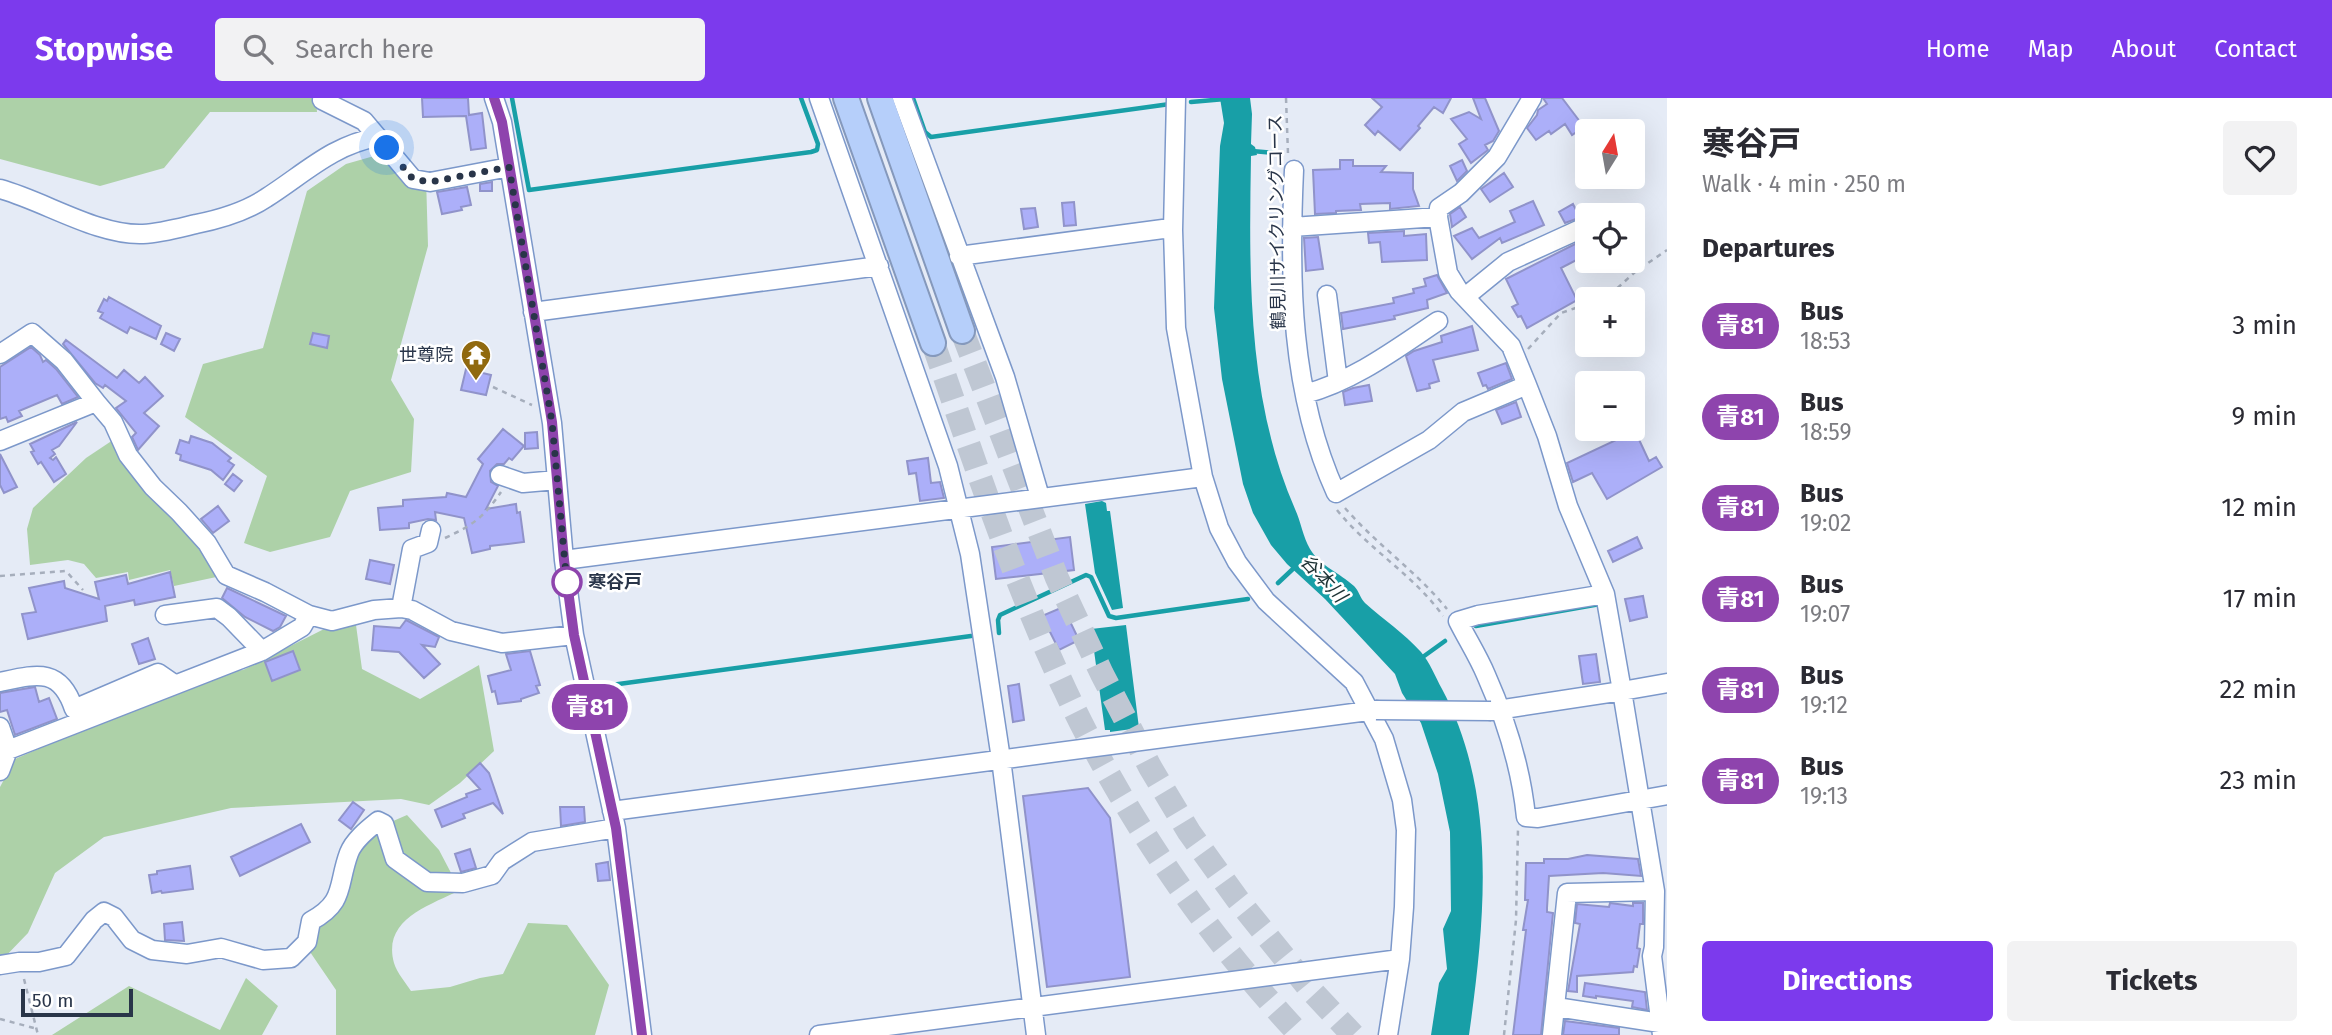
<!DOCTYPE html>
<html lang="en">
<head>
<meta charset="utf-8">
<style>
	body { margin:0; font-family:"Fira Sans","Noto Sans JP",sans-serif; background:#f2f2f3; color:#2b2b33; height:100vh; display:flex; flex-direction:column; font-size:26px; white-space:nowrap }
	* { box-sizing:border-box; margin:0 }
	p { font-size:23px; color:#7c7c81 }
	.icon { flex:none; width:38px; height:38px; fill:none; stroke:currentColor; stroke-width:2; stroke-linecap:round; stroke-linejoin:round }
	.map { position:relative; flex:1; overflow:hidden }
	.side { display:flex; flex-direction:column; background:#fff; width:665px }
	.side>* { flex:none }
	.badge { padding:0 14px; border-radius:23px; font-size:24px; line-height:46px }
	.needle { width:46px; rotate:11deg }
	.tools { position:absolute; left:1575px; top:21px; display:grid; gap:14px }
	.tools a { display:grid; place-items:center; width:70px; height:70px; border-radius:7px; background:#fff; box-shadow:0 7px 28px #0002; font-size:35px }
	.scale { position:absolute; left:21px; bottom:18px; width:112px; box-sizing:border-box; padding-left:7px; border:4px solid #293549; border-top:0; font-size:19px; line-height:24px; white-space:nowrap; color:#293549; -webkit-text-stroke:5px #fff; paint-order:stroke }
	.you { position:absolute; width:35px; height:35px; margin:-18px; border:5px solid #fff; border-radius:50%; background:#1a73e8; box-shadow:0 0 0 10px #1a73e833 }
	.map>.badge { position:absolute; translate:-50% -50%; box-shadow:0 0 0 4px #fff }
	h2 { padding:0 35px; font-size:26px; line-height:63px }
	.round { display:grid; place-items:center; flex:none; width:74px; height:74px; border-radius:7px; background:#f2f2f3 }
	.headline { display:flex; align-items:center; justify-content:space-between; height:119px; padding:0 35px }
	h1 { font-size:33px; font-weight:700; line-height:52px }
	.primary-button { display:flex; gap:14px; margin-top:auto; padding:14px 35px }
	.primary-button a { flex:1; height:80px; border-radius:7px; background:#7c3aed; color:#fff; font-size:28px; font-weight:700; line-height:80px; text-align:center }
	.primary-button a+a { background:#f2f2f3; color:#2b2b33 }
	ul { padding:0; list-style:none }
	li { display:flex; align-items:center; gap:21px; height:91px; padding:0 35px }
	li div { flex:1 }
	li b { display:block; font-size:26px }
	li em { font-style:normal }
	li .badge { min-width:77px; font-weight:700; text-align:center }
	header { display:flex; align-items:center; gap:42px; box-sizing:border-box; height:98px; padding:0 35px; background:#7c3aed; color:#fff }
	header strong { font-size:33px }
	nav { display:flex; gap:38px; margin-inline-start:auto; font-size:24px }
	.search { width:490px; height:63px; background:#f2f2f3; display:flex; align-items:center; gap:18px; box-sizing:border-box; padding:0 24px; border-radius:7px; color:#7c7c81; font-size:26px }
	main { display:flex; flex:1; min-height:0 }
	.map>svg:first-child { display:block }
	.green { fill:#add1a8 }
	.water { fill:#189fa7 }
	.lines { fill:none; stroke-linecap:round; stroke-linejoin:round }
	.stream { stroke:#189fa7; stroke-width:4.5 }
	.building { fill:#acaff9; stroke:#9093ca; stroke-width:2 }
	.highway-tunnel { stroke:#bfc7d3; stroke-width:24; stroke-dasharray:24 12; stroke-linecap:butt }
	.minor-casing { stroke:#7c98ca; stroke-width:21 }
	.highway-casing { stroke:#8599bc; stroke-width:28 }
	.path { stroke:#a6aebc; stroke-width:2.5; stroke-dasharray:5 5; stroke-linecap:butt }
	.minor { stroke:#fff; stroke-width:18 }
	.highway { stroke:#b6cffa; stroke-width:24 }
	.minor-bridge-casing { stroke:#7c98ca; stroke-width:21; stroke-linecap:butt }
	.minor-bridge { stroke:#fff; stroke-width:18 }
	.line-casing { stroke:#fff; stroke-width:16 }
	.line { stroke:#8e44ad; stroke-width:10 }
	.walk { stroke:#293549; stroke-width:7; stroke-dasharray:0 12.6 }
	.stop-dot { fill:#fff; stroke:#8e44ad; stroke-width:3.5 }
	.labels { text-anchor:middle; stroke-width:5; stroke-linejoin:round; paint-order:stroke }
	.street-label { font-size:18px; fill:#293549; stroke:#fff }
	.poi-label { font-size:18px; fill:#293549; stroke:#fff; text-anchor:end }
	.stop-label { font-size:18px; font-weight:bold; fill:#293549; stroke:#fff; text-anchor:start }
	.water-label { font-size:19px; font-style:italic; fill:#1e3335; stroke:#fff }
</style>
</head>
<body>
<header>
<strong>Stopwise</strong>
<div class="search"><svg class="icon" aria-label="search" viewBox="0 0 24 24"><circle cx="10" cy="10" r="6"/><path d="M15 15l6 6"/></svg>Search here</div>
<nav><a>Home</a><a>Map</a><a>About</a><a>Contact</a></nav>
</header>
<main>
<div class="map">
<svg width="1667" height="937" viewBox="0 0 1667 937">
	<rect width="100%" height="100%" fill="#e5ebf6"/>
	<path class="green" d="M0,0H316L317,14H210L164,70L100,88L0,61Z
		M395,52L426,79L428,148L391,282L414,321L411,374L350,393L330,439L270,454L244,445L267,378L185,319L203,266L263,250L307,93L346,66Z
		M113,342L203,444L221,478L174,488L170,472L129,482L128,474L96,480L84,466L68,462L30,467L27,431L33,410L86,360Z
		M356,527L362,571L420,601L479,567L494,653L460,685L429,707L401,701L231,710L104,739L55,775L28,835L0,864V689L15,661L214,575L243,572L328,529Z
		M407,717L439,752L460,792C429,808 382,821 394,865C397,875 406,885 411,893L450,889L480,880L503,876L528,825L567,827L609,887L595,937H336V892L308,851L353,755L377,730Z
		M246,880L278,908L262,937H52L129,888L220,932Z"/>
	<path class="water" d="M1220,0H1250L1252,16L1251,46L1255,49L1257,57L1251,58C1249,177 1247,301 1295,411C1301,424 1303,439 1310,451C1320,468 1340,475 1354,488C1359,493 1360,500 1365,505C1384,522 1404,535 1421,554C1430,565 1435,578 1442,591C1498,696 1485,823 1469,937H1431L1439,885L1447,871L1443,831L1451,813L1450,734L1438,676L1421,625L1402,595L1395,576L1325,501L1287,466L1271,447L1253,415L1243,386L1222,281L1214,210L1220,48L1224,25Z
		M1102,403L1106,405L1107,413H1110L1123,510L1112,512L1095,475L1085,406Z
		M1126,527L1139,630L1110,634V632H1105L1091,531Z"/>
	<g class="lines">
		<path class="stream" d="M512,0L529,92L811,54L817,52L818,46L801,0
			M913,0L925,34L931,39L1170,6
			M1191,4L1225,1
			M1252,53L1276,55
			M1278,485L1295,469
			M1476,528L1600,506
			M999,535L998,522L1000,517L1086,477L1091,479L1109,518L1116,520L1248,501
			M1420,561L1445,543
			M604,588L971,538"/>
	</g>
	<path class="building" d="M422,0H468L469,17L482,15L486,50L471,52L466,18L423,19Z
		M1372,0H1451L1443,15L1434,9L1418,28L1420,30L1400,52L1378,33L1375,37L1365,27L1382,9Z
		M1473,0H1485L1499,33L1493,43L1485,47L1488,52L1471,65L1459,46L1467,41L1451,21L1469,14L1481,21Z
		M1543,0H1562L1584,29L1572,37L1565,26L1551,36L1549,33L1536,42L1527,30L1537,17L1538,12L1547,6Z
		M1340,62H1353V68H1386L1381,74L1413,75V91L1419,108L1390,111V105L1360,106L1361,112L1336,113V115L1315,116L1313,72L1340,71Z
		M1462,62L1467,73L1457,83L1450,68Z
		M1504,75L1513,89L1490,104L1481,91Z
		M492,84V93H480V86Z
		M467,89L471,107L461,109L462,112L442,116L437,94Z
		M1533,103L1544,127L1502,145L1500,140L1472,161L1454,138L1472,130L1479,140L1515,124L1510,113Z
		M1074,104L1076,127L1064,128L1062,105Z
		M1573,106L1578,116L1587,112V117L1565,125L1559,114Z
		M1460,109L1466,119L1452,129L1450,116Z
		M1035,110L1038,129L1024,131L1021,111Z
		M1404,133V138L1426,136L1427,162L1382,164L1380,144L1369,145L1368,135Z
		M1318,139L1323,171L1306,173L1304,140Z
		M1587,140V168L1582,159L1561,170L1577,202L1527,230L1521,218L1518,219L1512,209L1518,206L1506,181Z
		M1437,177L1447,195L1427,202L1428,210L1394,218L1395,221L1343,231L1341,215L1394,205L1393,200L1414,195L1413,191L1426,188L1424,181Z
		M109,199L161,228L156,241L130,229L127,235L100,220L103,215L98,213L104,201L107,203Z
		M1472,228L1478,252L1433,262L1439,283L1429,286L1430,290L1417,293L1406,258L1414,253L1442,244L1441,238Z
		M166,235L180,241L174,253L161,246Z
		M313,235L329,238L327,250L310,246Z
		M66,242L117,280L124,272L139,285L145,279L163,298L144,315L159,328L138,352L132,339L136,335L116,310L126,303L105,287L103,290L95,285L63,246Z
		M31,249L40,257L43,264L46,262L56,271L78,299L62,306L57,297L19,313L22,318L8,324L6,319L0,321V269Z
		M1506,265L1512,281L1488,291L1486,287L1483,288L1478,275Z
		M466,271L491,277L486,297L461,292Z
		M1369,287L1372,303L1345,307L1343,294L1353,290Z
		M1516,304L1521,319L1502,326L1496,312Z
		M77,324L59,348L52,352L55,356L50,360L53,362L56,359L66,376L54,384L41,364L38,366L31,354L34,353L30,346Z
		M503,331L524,348L512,362L509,360L504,366H497L490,373L491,384L498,388L486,411L516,406L517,415L520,414L524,444L490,448V451L472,455L464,420L435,414L436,422L428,421L409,425V430L380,432L378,410L403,408V402L446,399L447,395L466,399L483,366L478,361Z
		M1635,333L1649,363L1656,359L1662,369L1607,401L1592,375L1573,384L1567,365Z
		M537,334L538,350L525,351V335Z
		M191,338L212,345L231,360L228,363L234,367L223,382L211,372L180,362L181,357L176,355L180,342L189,345Z
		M0,356L17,389L4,395L0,387Z
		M928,360L931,385L940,384L944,400L920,403L916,375L909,376L907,363Z
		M233,376L242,383L234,393L225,386Z
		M218,408L229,423L213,435L201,421Z
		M1070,439L1074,472L996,481L992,449Z
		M1637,439L1642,450L1613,464L1608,453Z
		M370,462L394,467L390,486L366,481Z
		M170,474L175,499L135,507L134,502L105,508L107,523L28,541L22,516L36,514L29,490L64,483L65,490L99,501L95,484L126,477L128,486Z
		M227,490L286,518L280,529L273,533L245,519L222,500Z
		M1643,498L1647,519L1630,523L1625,501Z
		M1063,509L1079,542L1059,552L1042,518Z
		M406,522L439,539L435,549L422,547L440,566L424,580L399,554L372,552L374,528L400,530Z
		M148,540L155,561L139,566L132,546Z
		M293,553L300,572L272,583L265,564Z
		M530,553L540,587L536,588L539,595L521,601V603L498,606L495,593L492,594L488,578L511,572L506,556Z
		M1596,556L1600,584L1583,586L1579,558Z
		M1019,586L1024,622L1013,624L1008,588Z
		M35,589L39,604L49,600L57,621L15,637L7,612L0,614V595Z
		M480,665L489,675L503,716L493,705L463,716L465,720L442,729L435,712L467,699L466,696L480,691L467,677Z
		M1088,690L1110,720L1130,879L1047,889L1023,698Z
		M353,704L364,712L351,731L339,722Z
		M560,709H584L585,724L561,728Z
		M301,726L310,744L240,778L231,759Z
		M470,751L476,770L461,774L455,756Z
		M1587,757L1638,761L1641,778L1603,775L1549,778L1547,810V814L1553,815L1541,937H1513L1526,832H1523L1528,802H1525L1526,765H1544V761H1568Z
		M608,764L610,782L598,783L596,766Z
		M190,768L193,791L162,795L161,793L152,795L149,777L157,776V773Z
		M1610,805L1633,808V805H1643V826H1640L1637,850L1640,851L1637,869L1634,868L1633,874L1577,878V894L1568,893L1580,826L1575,825L1577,806L1609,809Z
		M182,824L184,843L165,842L164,826Z
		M1585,885L1645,894L1647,912L1632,909L1633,903L1596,898V900L1583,898Z
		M1565,923L1619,930V937H1563Z"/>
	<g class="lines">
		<path class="highway-tunnel" d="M962,233L1057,480L1102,576L1150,669L1189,734L1238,802L1309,890L1353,937
			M933,245C974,361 1012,480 1065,592C1124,718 1205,835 1300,937"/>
		<g class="minor-casing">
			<path id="minor" d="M494,0L502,24L552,325L564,462L574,537L616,730L642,937
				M819,0L948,368L970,456L1001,661L1036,937
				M902,0L1005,279L1040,399
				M1176,0L1173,132L1176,230L1203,379L1219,430L1237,464L1266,503L1354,584L1384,641L1402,702L1406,732L1404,809L1400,861L1388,937
				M322,2L364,23L413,81L430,84L509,69
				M1294,72C1289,181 1290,294 1336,395L1429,342L1463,314L1527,287L1547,338L1568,408L1605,496L1622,593L1491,613
				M0,91C44,103 98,138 143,136C161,135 179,130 196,126C221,121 245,114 266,100C304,76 332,47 378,39
				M1438,119L1448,175L1459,193L1511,248L1527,287
				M1292,129L1438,119L1439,110L1461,95L1497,59L1532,0
				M959,158L1163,131L1173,132
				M1327,197L1338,284
				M1465,199L1508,164L1587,128
				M533,214L879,168
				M0,256L32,235L64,263L96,304
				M1305,296C1354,283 1396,251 1438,223
				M0,343L96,304L113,324L128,357L153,389L179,414L207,445L226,477L265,494L309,517L332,523L374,512L401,510L412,512L451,533L502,545L574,537
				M500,377L523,385L557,382
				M564,462L1203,379
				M1605,496L1478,517L1458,523C1467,541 1478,558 1486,577C1506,622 1521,669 1526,719L1538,720L1667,697
				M401,510L412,451L428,445L431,432
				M165,517L217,510L229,519L262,553
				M0,584C37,576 60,569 74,611L158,575L174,586
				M0,629L8,652
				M0,673L8,652L262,553L302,529L309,517
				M612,713L1376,612
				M0,867L19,864H39L66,858L94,822L104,814L114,819L132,842L152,852L187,856L221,850L263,862L291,860L307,844L311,823C346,804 337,787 349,755C354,742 368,731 378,723L384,726L395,761L427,784L463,785L492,777L502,763L532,744L616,730
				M1556,909L1660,925L1667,924
				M819,937L1400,861
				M1552,937L1567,795L1655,793
				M1662,937L1652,858L1654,849L1655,793L1622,593L1667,585"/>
		</g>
		<g class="highway-casing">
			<path id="highway" d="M846,0L933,245
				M880,0L962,233"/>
		</g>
		<path class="path" d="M1286,0L1288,56
			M1601,201L1611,196L1635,174L1667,152
			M1528,251L1561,215L1587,206
			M493,289L532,307
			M1345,410C1376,446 1417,474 1447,511
			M1337,412C1368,451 1414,477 1443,518
			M445,440C473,427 483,420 501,394
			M0,478L66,473L83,492
			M24,881L38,937
			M0,921L34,930
			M1504,937L1516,822L1518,731"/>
		<use href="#minor" class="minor"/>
		<use href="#highway" class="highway"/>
		<g class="minor-bridge-casing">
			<path id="minor-bridge" d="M1376,612L1491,613"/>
		</g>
		<use href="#minor-bridge" class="minor-bridge"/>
	</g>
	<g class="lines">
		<g class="line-casing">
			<path id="line" d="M494,0L502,24L552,324L564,462L574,537L616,730L642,937"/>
		</g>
		<use href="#line" class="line"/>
		<path class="walk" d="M387,50L413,81L430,84L509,69L552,324L567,487V484"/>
	</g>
	<defs>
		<g id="temple-pin" transform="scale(1.575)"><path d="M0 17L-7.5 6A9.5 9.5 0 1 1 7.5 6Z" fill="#90690f" stroke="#fff"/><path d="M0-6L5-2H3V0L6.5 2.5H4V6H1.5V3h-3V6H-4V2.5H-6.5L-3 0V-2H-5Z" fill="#fff"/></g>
	</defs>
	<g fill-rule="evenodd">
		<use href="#temple-pin" x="476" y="257"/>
	</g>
	<circle class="stop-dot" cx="567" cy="484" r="14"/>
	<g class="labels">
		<g class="street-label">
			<text transform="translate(1277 124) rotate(-91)" y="6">鶴見川サイクリングコース</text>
		</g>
		<g class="poi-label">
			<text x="453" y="263">世尊院</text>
		</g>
		<g class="stop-label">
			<text x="588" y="490">寒谷戸</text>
		</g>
		<g class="water-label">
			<text transform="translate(1324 480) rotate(47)" y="7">谷本川</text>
		</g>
	</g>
</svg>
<div class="tools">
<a><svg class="needle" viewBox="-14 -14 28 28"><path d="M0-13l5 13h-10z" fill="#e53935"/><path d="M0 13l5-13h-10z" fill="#7c7c81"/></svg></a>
<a><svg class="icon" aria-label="locate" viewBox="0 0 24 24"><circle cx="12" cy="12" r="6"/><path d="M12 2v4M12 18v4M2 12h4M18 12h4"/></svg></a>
<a>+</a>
<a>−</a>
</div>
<div class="scale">50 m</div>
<div class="you" style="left:387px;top:50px"></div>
<b class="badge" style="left:590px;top:609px;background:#8e44ad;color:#fff">青81</b>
</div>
<section class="side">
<div class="headline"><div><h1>寒谷戸</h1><p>Walk · 4 min · 250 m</p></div><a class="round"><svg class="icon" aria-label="heart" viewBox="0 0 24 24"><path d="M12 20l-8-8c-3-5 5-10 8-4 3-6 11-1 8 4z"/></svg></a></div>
<h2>Departures</h2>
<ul>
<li><span class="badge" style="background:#8e44ad;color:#fff">青81</span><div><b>Bus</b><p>18:53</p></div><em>3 min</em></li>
<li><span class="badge" style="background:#8e44ad;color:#fff">青81</span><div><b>Bus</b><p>18:59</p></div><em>9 min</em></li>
<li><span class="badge" style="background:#8e44ad;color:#fff">青81</span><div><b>Bus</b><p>19:02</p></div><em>12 min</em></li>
<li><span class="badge" style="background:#8e44ad;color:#fff">青81</span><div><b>Bus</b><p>19:07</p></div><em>17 min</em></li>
<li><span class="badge" style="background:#8e44ad;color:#fff">青81</span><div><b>Bus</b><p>19:12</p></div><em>22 min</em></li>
<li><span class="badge" style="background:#8e44ad;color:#fff">青81</span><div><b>Bus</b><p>19:13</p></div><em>23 min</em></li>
</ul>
<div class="primary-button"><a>Directions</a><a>Tickets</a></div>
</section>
</main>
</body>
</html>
